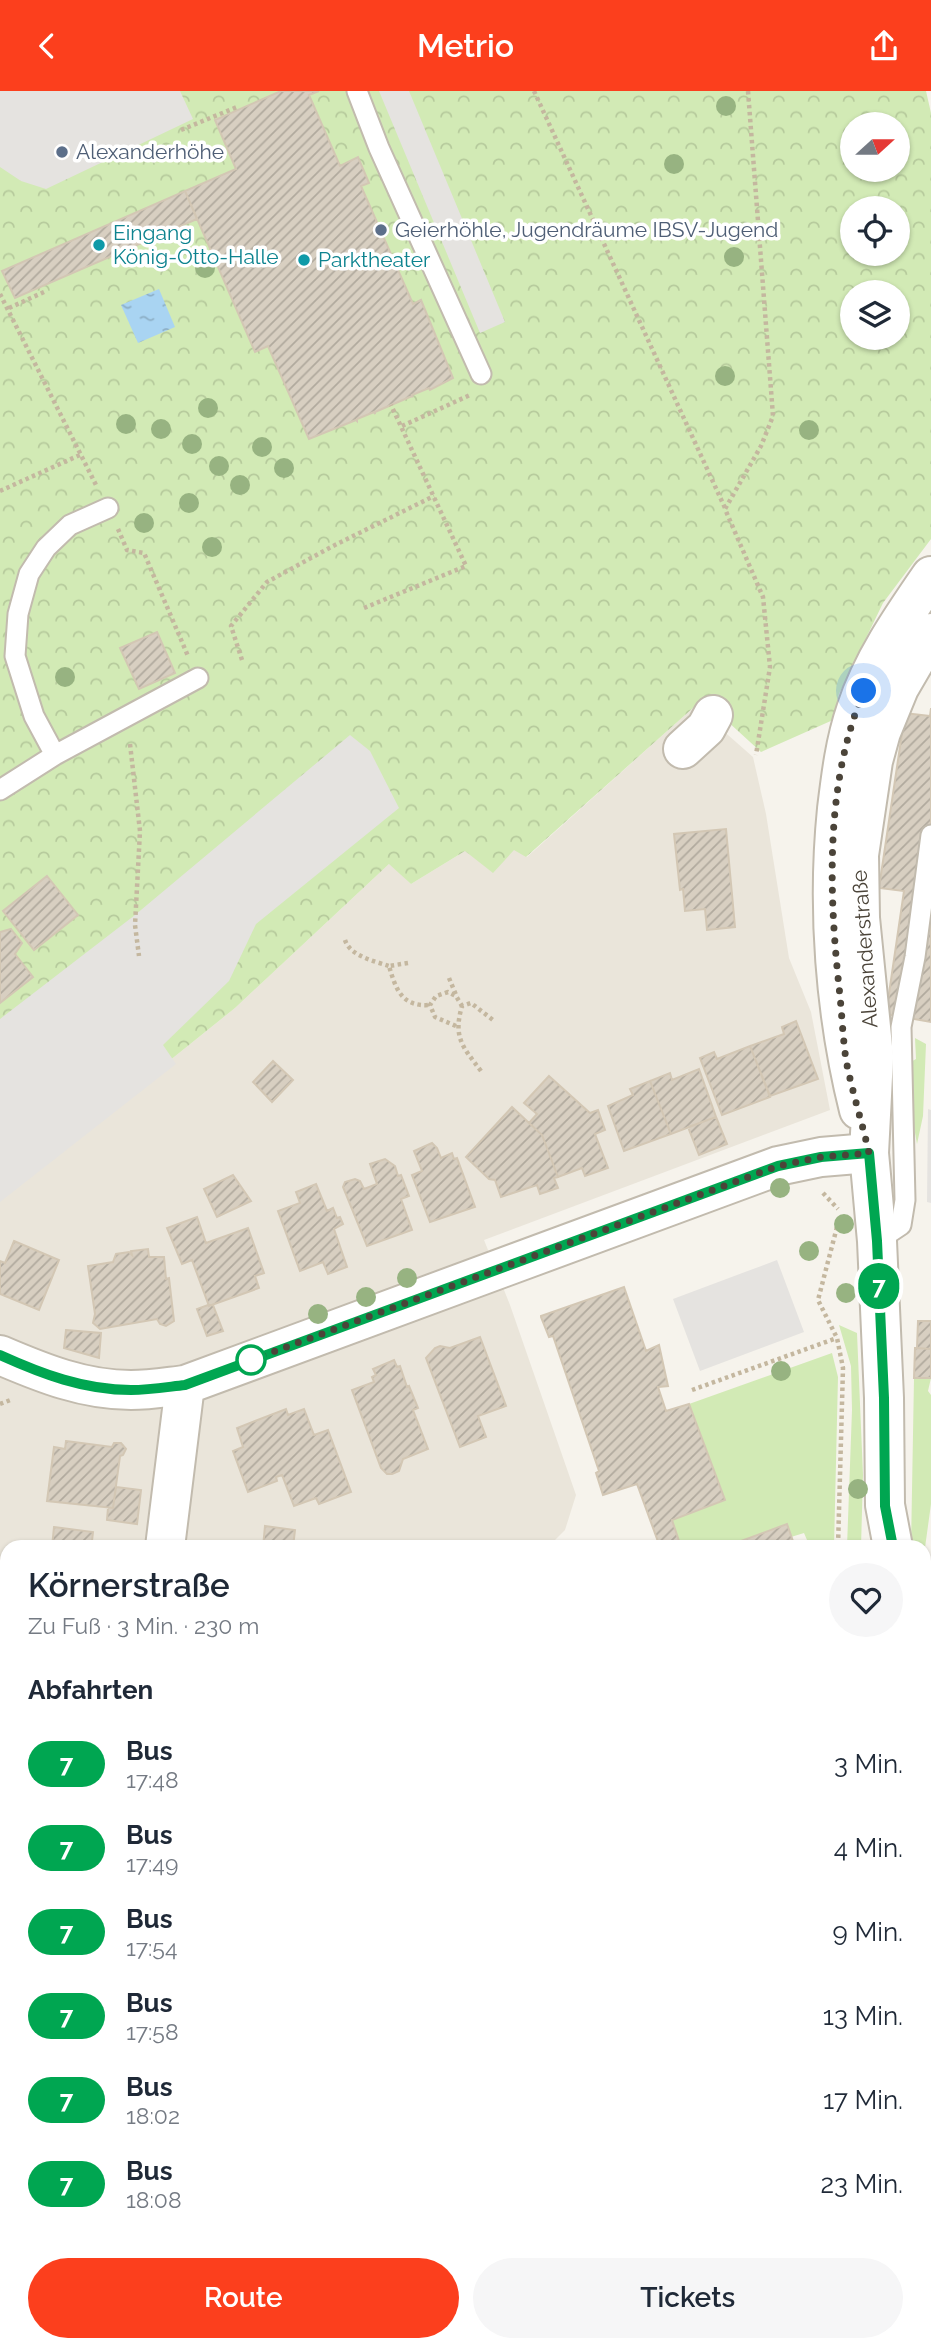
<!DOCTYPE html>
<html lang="de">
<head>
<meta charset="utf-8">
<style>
	body { margin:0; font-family:Raleway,sans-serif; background:#f6f6f7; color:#1f2937; height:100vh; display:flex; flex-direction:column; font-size:26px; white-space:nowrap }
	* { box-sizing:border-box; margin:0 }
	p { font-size:23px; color:#747a83 }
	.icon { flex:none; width:38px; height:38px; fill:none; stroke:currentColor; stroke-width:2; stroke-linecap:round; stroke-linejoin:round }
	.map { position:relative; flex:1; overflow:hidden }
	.panel { position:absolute; left:0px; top:1449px; width:931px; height:812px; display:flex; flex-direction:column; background:#fff; border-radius:21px 21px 0 0; box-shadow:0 2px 5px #0004 }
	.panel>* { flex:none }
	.badge { padding:0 14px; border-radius:23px; font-size:24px; line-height:46px }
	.needle { width:46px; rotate:69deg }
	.fabs { position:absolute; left:840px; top:21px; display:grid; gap:14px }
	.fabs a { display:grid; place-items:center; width:70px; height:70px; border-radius:50%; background:#fff; box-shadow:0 2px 5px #0004; font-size:35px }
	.you { position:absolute; width:35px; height:35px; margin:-18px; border:5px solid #fff; border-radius:50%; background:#1a73e8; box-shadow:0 0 0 10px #1a73e833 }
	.map>.badge { position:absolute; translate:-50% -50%; box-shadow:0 0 0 4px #fff }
	h2 { padding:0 28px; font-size:26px; line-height:63px }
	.round { display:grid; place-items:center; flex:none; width:74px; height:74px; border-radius:37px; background:#f6f6f7 }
	.overview { display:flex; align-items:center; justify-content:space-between; height:119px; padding:0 28px }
	h1 { font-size:33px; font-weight:600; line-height:52px }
	.action { display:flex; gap:14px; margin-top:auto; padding:14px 28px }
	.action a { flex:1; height:80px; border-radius:42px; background:#fc3f1d; color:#fff; font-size:28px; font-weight:600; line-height:80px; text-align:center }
	.action a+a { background:#f6f6f7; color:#1f2937 }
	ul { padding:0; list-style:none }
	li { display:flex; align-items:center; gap:21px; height:84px; padding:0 28px }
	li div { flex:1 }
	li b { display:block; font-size:26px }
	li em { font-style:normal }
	li .badge { min-width:77px; font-weight:700; text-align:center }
	header { display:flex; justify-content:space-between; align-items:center; height:91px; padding:0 28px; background:#fc3f1d; color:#fff; font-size:32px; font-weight:600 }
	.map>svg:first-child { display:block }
	.residential { fill:#eae5da }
	.education { fill:#efe8d6 }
	.medical { fill:#f6e3e0 }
	.grass { fill:#d2eab5 }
	.park { fill:url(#park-crowns); fill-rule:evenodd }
	.parking { fill:#e5e3e0 }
	.water { fill:url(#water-ripples) }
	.building { fill:url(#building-hatch); stroke:#d3c7b4; stroke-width:2 }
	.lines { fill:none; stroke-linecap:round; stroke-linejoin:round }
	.service-casing { stroke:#c2bbae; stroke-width:23 }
	.minor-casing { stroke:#c2bbae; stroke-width:42 }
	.tertiary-casing { stroke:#c2bbae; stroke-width:42 }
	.secondary-casing { stroke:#d6c79b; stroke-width:42 }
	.path { stroke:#c4b79f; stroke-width:4.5; stroke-dasharray:3.5 3.5; stroke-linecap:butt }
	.service { stroke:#fff; stroke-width:19 }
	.minor { stroke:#fff; stroke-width:38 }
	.tertiary { stroke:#fff; stroke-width:38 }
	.secondary { stroke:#fff3cd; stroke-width:38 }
	.tree { fill:#97b381 }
	.line-casing { stroke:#fff; stroke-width:16 }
	.line { stroke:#00a651; stroke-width:10 }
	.walk { stroke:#4b4439; stroke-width:7; stroke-dasharray:0 12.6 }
	.service-dot { fill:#5c6f8a; stroke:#fff; stroke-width:2.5 }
	.culture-dot { fill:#0f9aa8; stroke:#fff; stroke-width:2.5 }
	.stop-dot { fill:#fff; stroke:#00a651; stroke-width:3.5 }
	.labels { text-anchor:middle; stroke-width:7; stroke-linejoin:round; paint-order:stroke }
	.service-label { font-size:21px; fill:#4e5e75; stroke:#fff; text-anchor:start }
	.culture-label { font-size:21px; fill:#0d838f; stroke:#fff; text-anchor:start }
	.street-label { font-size:21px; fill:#4b4439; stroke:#fff }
</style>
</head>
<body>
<header><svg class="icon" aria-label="back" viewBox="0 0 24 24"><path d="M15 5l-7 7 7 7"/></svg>Metrio<svg class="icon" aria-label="share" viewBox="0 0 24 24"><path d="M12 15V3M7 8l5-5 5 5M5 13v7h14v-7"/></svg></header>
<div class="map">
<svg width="931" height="2261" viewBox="0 0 931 2261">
	<defs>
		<pattern id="park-crowns" width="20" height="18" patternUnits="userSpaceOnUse" patternTransform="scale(1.75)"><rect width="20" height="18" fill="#d2eab5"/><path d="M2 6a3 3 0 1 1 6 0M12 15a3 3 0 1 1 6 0" fill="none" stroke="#b6ca9c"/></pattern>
		<pattern id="water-ripples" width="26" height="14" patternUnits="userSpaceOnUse" patternTransform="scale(1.75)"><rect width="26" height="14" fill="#a9d4f2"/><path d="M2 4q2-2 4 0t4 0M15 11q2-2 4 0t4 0" fill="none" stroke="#8caec5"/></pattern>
		<pattern id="building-hatch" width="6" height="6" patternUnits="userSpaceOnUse" patternTransform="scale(1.75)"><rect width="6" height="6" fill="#d8cfc1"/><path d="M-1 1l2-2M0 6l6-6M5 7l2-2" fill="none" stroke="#b1aa9e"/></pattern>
	</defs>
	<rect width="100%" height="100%" fill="#f6f3ec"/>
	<path class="residential" d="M695,615L753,666L766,723L789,867L811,921L830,1019L484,1149L510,1214L576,1404L565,1439L548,1456H7V1506L0,1503V1106L235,917L390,772L411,793L465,760L515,758L527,766Z"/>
	<path class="education" d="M470,2254H839L840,2261H445Z"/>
	<path class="medical" d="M0,1503L7,1506V2254H337L336,2261H0Z"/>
	<path class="grass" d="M915,947L926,953L923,1025L917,1053L909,1008V972L916,968Z
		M839,1234L857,1242L863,1384L861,1456H847L852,1319L851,1275Z
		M832,1262L838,1286L834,1456H810L804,1442L791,1446L786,1433L725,1456H681L672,1429L725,1409L689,1313Z
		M914,1287H931L928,1300L931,1304V1413L924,1464V1456H911Z
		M931,1800V1841L924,1845V1804Z
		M839,2254H891L890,2261H840Z"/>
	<path class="park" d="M0,0H926L931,22V448L883,512L839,603L833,629L761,661L703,608L526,766L514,759L493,782L465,760L411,793L389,773L235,917L0,1106ZM852,33H898V79H852ZM852,117H898V163H852ZM852,201H898V247H852Z"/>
	<path class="parking" d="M0,0H180L193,28L46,98L21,90L0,76Z
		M379,0H409L505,231L480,242Z
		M350,644L370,660L399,717L256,833L229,890L163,954L176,973L0,1111V928L135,824Z
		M928,1018L931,1019V1112L927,1111Z
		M777,1169L804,1241L700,1280L673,1208Z"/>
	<path class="water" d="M159,198L175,236L138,252L121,214Z"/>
	<path class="building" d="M281,0H319L309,4L340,75L358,66L369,92L361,95L413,213L421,209L453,287L430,299L429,297L412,304L413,306L412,305L375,321V323L374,321L357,328V330L356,329L309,348L268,255L255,261L185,100L236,78L215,29Z
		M185,100L197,128L15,207L2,180Z
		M157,541L175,582L139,598L120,557Z
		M931,617V931L886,923L904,800L879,797L905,622L930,625Z
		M726,738L735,836L707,839L705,818L685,820L683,798L680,799L674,743Z
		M47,785L78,824L34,859L3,820Z
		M11,838L22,852L15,863L33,886L0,912V841Z
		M796,930L818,988L770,1005L750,955L784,943L782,936Z
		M750,955L770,1006L722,1024L700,967L714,961L717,968Z
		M273,970L293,989L272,1011L253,991Z
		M699,978L716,1026L671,1043L650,990L670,982L672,989Z
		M549,985L590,1022L598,1019L605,1039L595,1043L608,1077L585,1085L582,1077L558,1086L542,1044L529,1032L537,1023L524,1012Z
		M650,990L671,1043L624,1060L608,1015L633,1004L630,998Z
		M512,1016L542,1044L558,1086L554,1087L558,1097L540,1103L537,1094L501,1106L495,1089L489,1088L466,1066Z
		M716,1026L727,1053L699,1064L688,1036Z
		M432,1052L437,1057L441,1067L452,1062L454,1068L457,1067L475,1116L430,1131L412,1084L422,1080L414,1060Z
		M385,1068L395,1075L398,1085L401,1084L409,1105L401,1108L412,1139L367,1155L343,1096L345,1091L355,1088L360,1090L364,1098L377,1093L370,1073Z
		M233,1084L251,1110L217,1126L204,1098Z
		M316,1093L327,1120L333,1117L337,1127L340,1126L343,1133L334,1138L347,1176L328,1183L323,1171L300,1180L278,1120L300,1112L296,1101Z
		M197,1126L206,1152L248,1137L264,1182L255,1185L259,1197L209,1215L192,1169L182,1173L167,1137Z
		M14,1150L59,1169L39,1219L0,1203V1170L5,1172Z
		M148,1158L149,1166H164L166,1188L169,1187L174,1230L166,1235L160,1233L157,1228L100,1238L93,1232L95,1223L88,1175L113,1171L116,1163L129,1161L132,1164L131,1160Z
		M624,1196L646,1260L659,1254L668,1295L658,1296L666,1320L689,1313L725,1409L672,1429L681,1456H660L637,1393L603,1404L596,1382L599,1380L553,1245L549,1246L541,1226V1225Z
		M208,1214H213L223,1240L207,1245L197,1218Z
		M918,1230H931V1258L917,1257Z
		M66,1239L101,1242L99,1267L64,1257Z
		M480,1246L506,1315L478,1325L486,1346L460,1356L426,1267L435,1257L440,1255L450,1257Z
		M915,1257L931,1258V1287H914Z
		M394,1269L397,1276L400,1275L407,1296L409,1295L418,1317L413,1319L428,1358L403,1368L399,1380L392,1383H387L381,1377L352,1299L374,1291L372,1286L376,1284L373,1278Z
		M286,1318L288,1324L304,1318L314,1344L328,1339L351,1401L319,1413L316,1407L294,1415L282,1384L276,1386L277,1390L248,1401L233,1360L243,1356L237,1337Z
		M66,1350L112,1356L114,1352H121L126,1358L123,1364L120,1365L113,1417L47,1410L54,1356L65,1358Z
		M116,1396L141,1399L137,1433L107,1429L108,1417H113Z
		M787,1433L795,1456H725Z
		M265,1435L295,1439L293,1456H263Z
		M54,1436L93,1441L92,1450L109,1452V1455L112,1456H52Z
		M224,1451L263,1456H224Z
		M0,1588L7,1590V1654L0,1652Z
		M0,1892L7,1895V1991L0,1993Z
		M7,2018V2102L0,2104V2020Z
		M7,2199V2254H193L194,2258L181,2261H0V2201Z
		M931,2219V2261H924L928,2220Z
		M801,2254H813L815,2261H774Z"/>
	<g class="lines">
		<g class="service-casing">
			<path id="service" d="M357,0L379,57L481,283
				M55,664L34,625L15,565L18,523L29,483L46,457L70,434L108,417
				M0,699L55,664L198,587
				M877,1150L901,1134L905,1109L901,936L915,866L931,744
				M594,2254L604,2261
				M263,2261L264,2254
				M308,2261L314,2254"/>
		</g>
		<g class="minor-casing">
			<path id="minor" d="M683,658L706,637L713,624
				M0,1264C42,1282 84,1299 131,1299C149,1299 167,1296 185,1294L778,1075L821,1066L869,1062
				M165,1456L185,1294
				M0,1802L7,1805
				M561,2254L563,2261"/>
		</g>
		<g class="tertiary-casing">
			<path id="tertiary" d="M859,1019C835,923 827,817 837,718C841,685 845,651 856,619C872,570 902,527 931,485
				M893,1456L885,1414L884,1307L877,1150L869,1062L874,966L860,827L859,764L873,670L881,641L899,597L931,542"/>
		</g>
		<g class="secondary-casing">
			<path id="secondary" d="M924,1763L931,1765
				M924,1888L931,1897"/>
		</g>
		<path class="path" d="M534,0L725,417
			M748,0L773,325L761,355L725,418L763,506L770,576L756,664
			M181,39L237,16L238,18
			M0,203L97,396
			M9,217L44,201
			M402,335L470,304
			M0,400L82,363
			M118,438L127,459L144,462L188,565
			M364,517L466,475L391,314
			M242,569L231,535L267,491L333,455L434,405
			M130,653L140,740L135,834L139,865
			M345,849C350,865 374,870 389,875
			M408,872L389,875C396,899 402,916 430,914
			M449,887L456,904
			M456,935L435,926L430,914L436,905L448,901L456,905L462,915
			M481,980C462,955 453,946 462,915L471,912L493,929
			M823,1102L838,1118
			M837,1136L818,1209L837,1247L843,1277L838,1456
			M692,1299L837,1247
			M0,1313L13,1308
			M0,1539L7,1542
			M925,1697C931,1639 924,1579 931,1521
			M924,1957L931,1953
			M659,2254L681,2261
			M820,2254L822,2261
			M697,2261L701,2254
			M742,2261L768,2254
			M871,2261L875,2254
			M896,2261L897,2254"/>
		<use href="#service" class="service"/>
		<use href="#minor" class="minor"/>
		<use href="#tertiary" class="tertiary"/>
		<use href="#secondary" class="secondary"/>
	</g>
	<g class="tree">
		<circle cx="726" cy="15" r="10"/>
		<circle cx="674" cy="73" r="10"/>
		<circle cx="734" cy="166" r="10"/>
		<circle cx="205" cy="177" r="10"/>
		<circle cx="725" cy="285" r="10"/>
		<circle cx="208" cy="317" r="10"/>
		<circle cx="126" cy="333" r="10"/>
		<circle cx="161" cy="338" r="10"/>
		<circle cx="809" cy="339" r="10"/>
		<circle cx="192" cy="353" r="10"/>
		<circle cx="262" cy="356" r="10"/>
		<circle cx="219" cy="375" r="10"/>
		<circle cx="284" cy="377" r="10"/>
		<circle cx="240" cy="394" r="10"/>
		<circle cx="189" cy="412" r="10"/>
		<circle cx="144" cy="432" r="10"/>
		<circle cx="212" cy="456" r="10"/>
		<circle cx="65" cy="586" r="10"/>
		<circle cx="780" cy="1097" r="10"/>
		<circle cx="844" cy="1133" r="10"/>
		<circle cx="809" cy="1160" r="10"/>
		<circle cx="407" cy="1187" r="10"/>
		<circle cx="846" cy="1202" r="10"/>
		<circle cx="366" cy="1206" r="10"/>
		<circle cx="318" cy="1223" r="10"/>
		<circle cx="781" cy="1280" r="10"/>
		<circle cx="858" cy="1398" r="10"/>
	</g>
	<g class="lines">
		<g class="line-casing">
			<path id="line" d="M0,1264C42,1283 84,1299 131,1299C149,1299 167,1296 185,1294L778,1075L821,1066L869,1062L877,1150L884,1307L885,1415L893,1456"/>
		</g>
		<use href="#line" class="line"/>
		<path class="walk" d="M251,1269L778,1075L821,1066L869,1062C862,1031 852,1000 846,969C843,948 842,926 840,905C829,806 824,694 864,600"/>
	</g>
	<g class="service-dot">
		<circle cx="62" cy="61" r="7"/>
		<circle cx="381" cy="139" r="7"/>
	</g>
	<g class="culture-dot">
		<circle cx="99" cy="154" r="7"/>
		<circle cx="304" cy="169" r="7"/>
	</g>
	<circle class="stop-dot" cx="251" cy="1269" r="14"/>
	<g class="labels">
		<g class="service-label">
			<text x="76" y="68">Alexanderhöhe</text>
			<text x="395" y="146">Geierhöhle, Jugendräume IBSV-Jugend</text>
		</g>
		<g class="culture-label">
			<text x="113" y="149">Eingang<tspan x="113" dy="24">König-Otto-Halle</tspan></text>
			<text x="318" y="176">Parktheater</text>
		</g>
		<g class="street-label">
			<text transform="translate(865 858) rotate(-94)" y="7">Alexanderstraße</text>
		</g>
	</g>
</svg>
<div class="fabs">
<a><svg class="needle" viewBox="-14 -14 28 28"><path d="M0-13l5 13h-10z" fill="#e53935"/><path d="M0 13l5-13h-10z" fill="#747a83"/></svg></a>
<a><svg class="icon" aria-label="locate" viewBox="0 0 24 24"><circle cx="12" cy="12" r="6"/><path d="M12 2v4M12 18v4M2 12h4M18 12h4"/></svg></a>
<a><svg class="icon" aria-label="layers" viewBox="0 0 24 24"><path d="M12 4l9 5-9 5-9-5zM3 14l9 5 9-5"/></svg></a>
</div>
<div class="you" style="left:864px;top:600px"></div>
<b class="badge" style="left:879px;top:1195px;background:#00a651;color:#fff">7</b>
<section class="panel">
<div class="overview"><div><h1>Körnerstraße</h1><p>Zu Fuß · 3 Min. · 230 m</p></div><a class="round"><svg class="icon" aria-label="heart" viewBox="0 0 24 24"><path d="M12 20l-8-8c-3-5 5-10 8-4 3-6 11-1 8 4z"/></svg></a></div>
<h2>Abfahrten</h2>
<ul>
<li><span class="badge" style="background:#00a651;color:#fff">7</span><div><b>Bus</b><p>17:48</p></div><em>3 Min.</em></li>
<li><span class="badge" style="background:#00a651;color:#fff">7</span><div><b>Bus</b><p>17:49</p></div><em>4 Min.</em></li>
<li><span class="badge" style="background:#00a651;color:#fff">7</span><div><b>Bus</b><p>17:54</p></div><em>9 Min.</em></li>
<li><span class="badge" style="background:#00a651;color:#fff">7</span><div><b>Bus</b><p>17:58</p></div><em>13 Min.</em></li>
<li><span class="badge" style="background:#00a651;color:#fff">7</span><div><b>Bus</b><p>18:02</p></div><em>17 Min.</em></li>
<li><span class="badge" style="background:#00a651;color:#fff">7</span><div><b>Bus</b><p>18:08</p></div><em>23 Min.</em></li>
</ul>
<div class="action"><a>Route</a><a>Tickets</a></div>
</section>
</div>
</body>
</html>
